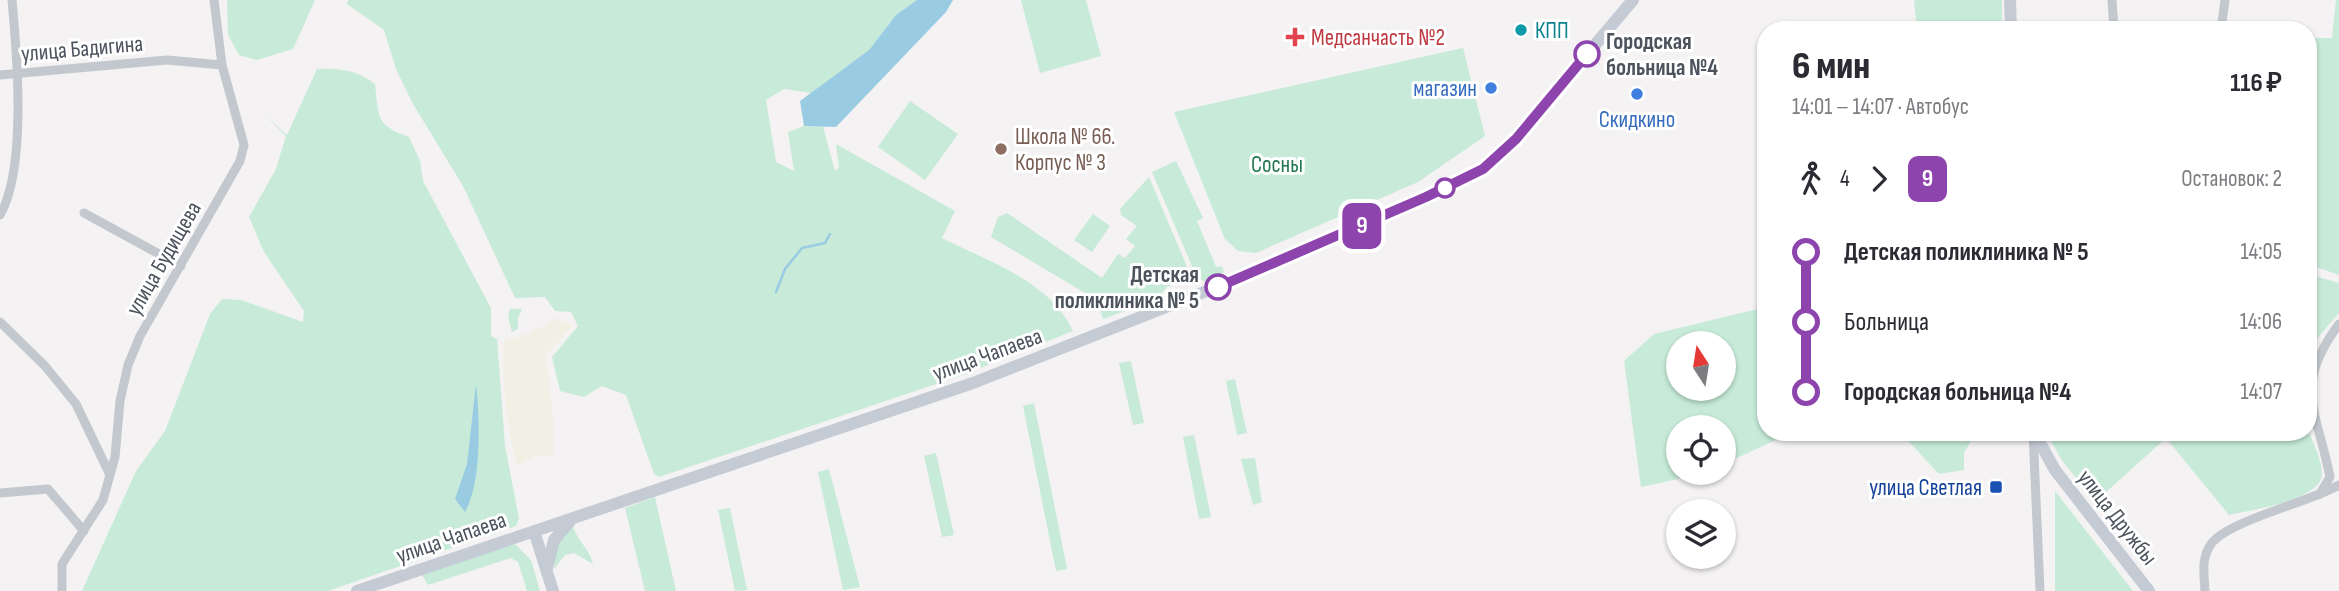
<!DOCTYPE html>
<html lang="ru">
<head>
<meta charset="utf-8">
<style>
	body { margin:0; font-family:"Sofia Sans Condensed",sans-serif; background:#f7f7f7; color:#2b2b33; height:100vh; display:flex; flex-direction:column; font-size:26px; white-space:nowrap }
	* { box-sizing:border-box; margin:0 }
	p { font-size:23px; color:#7c7c81 }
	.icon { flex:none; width:38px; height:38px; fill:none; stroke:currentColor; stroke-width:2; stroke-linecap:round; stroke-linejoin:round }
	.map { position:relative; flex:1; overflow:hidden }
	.sheet { position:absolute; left:1757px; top:21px; width:560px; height:420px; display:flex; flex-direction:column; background:#fff; border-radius:28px; box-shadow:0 2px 5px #0004 }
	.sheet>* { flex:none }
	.badge { padding:0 14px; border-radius:10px; font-size:24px; line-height:46px }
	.needle { width:46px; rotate:348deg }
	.fabs { position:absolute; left:1666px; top:331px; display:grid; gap:14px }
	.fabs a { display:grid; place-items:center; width:70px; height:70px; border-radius:50%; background:#fff; box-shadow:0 2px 5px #0004; font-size:35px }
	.map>.badge { position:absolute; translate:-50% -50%; box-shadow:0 0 0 4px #fff }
	.legs { display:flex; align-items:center; gap:10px; height:77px; padding:0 35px; font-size:23px }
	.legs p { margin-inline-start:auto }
	.head { display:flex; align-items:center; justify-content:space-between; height:119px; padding:0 35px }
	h1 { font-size:38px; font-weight:800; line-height:52px }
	ul { padding:0 35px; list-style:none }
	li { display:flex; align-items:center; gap:24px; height:70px; font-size:26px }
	li i { display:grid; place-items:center; width:10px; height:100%; margin:0 9px; background:currentColor }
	li i::after { content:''; width:18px; height:18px; margin:-9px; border:5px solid; border-radius:50%; background:#fff }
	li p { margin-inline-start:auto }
	li:first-child i { background:linear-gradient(#0000 50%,currentColor 0) }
	li:last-child i { background:linear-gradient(currentColor 50%,#0000 0) }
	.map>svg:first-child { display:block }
	.green { fill:#c7ebd8; fill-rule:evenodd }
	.sand { fill:#f2efe5 }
	.water { fill:#99cce2 }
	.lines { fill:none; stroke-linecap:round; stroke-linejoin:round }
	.stream { stroke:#99cce2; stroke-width:2.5 }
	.street { stroke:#c2c8ce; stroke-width:9 }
	.secondary { stroke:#c5cbd5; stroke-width:12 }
	.line-1-casing { stroke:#fff; stroke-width:16 }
	.line-1 { stroke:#8e44ad; stroke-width:10 }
	.culture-dot { fill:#0f9aa8; stroke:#fff; stroke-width:2.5 }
	.health-dot { fill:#e0444e; stroke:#fff; stroke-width:2.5 }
	.stop-1-dot { fill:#fff; stroke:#8e44ad; stroke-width:3.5 }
	.shop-dot { fill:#3f7fe0; stroke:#fff; stroke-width:2.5 }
	.education-dot { fill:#8d6e63; stroke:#fff; stroke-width:2.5 }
	.transit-dot { fill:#1a4fb4; stroke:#fff; stroke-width:2.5 }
	.labels { text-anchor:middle; stroke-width:6; stroke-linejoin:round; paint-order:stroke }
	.culture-label { font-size:23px; fill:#0d838f; stroke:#fff; text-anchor:start }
	.health-label { font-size:23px; fill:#be3a42; stroke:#fff; text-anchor:start }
	.stop-label { font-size:23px; font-weight:bold; fill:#4c535d; stroke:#fff; text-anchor:start }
	.street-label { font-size:23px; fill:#4c535d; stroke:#fff }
	.shop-label { font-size:23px; fill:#366cbe; stroke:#fff; text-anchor:end }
	.education-label { font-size:23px; fill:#785e54; stroke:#fff; text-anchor:start }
	.park-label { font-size:23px; fill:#247655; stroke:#fff }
	.transit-label { font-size:23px; fill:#164399; stroke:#fff; text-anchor:end }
</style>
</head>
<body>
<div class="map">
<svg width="2339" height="591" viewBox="0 0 2339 591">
	<rect width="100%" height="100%" fill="#f4f2f2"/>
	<path class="green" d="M227,0H315L264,114L287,135L317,69C339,68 357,70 375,84C379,117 375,125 409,137L420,161L423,181L491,308V336L496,339L512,332L508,317L510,309H522L518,318V329L555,311L545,297L515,298L463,186L413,104L396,69L384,30L347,4L348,0H917L896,15L869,50L811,93L784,89L766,100L776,162L794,171L788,132L804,126L823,127L835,171L839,167L836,144L955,211L942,238C989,262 1050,281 1073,331L963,375L659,477L654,474L626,395L602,386L584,397L560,391L552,357L578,326L571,312L555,311L497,339L505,446L519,518L516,526L328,591H82L136,471L165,431L210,314L222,299L241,300L303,322L304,311L264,252L249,217L276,169L286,136L264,114L293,49L257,60L239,55L228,35Z
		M1021,0H1086L1101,56L1040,73Z
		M1914,0H2002V30H1917Z
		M2336,0H2339V275L2308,264V38H2332Z
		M1463,48L1485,136L1418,182L1256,253L1238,251L1225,239L1174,112Z
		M910,101L958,134L925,180L878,147Z
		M1176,161L1203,218L1197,221L1216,267L1222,266L1224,272L1206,282L1197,278L1152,172Z
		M1149,177L1191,276L1167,287L1156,300L1103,319L1097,300L991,237L998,217L1007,213L1102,278L1118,254L1125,258L1135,246L1126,239L1137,226L1121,215L1120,209Z
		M1093,214L1110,226L1092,252L1074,240Z
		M2308,274L2339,283V313L2308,349Z
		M1766,307V432H1828L1780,438L1724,464V427H1678V472L1706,473L1641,487L1624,361L1654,334ZM1678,343H1724V388H1678Z
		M1131,361L1144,423L1133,425L1119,363Z
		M1235,379L1247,433L1237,435L1226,381Z
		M1034,403L1067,569L1056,571L1023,406Z
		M2308,430C2313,443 2321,458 2322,472C2325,500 2250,510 2229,515L2166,438L2095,502L2061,459L2046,432H2308Z
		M1900,432H1976L1964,453V470L1939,474Z
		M1194,435L1211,517L1199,519L1183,437Z
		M936,453L954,535L942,537L924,456Z
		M1255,458L1262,502L1253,505L1241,459Z
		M829,469L860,587L843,590L818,472Z
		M2055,491L2133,591H2055Z
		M655,497L676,591H645L625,508Z
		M730,508L747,590L735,591L718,510Z
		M573,525C577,542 589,547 593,564L574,553L565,555L554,569L556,540Z
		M515,544L531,560L540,591H527L518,562L511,558L428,585L421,573L497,547Z"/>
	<path class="sand" d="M557,318L573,326L546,355L553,418V457L536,455L517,466C507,426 501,382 504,340L528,334Z"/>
	<path class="water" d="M917,0H953L946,12L836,127L804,126L800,101L869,50L896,15Z
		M476,384C480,418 482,482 465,512L455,499L467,464Z"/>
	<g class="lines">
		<path class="stream" d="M776,292L785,269L802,248L825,243L830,234"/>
		<path class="street" d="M2112,0L2114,30
			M2221,30L2225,0
			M0,75L167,60L222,65
			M84,213L181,266
			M0,215C27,168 17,54 12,0
			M0,322L45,366L76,404L110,475
			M2033,432L2040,591
			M0,493L48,489L84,531
			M2319,495L2330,477C2317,410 2292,387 2339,324
			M62,591V564L103,500L115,457L120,401L128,365L140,336L240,161L244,145L222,65L214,0
			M2205,591C2204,574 2201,558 2211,544C2227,521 2310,502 2339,485"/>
		<path class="secondary" d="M2010,0L2011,30
			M2034,432L2055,470L2149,591
			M534,531L553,591
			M547,568L554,540L571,520
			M357,591L973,383L1273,265L1426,197L1483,169L1502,154L1633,0"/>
	</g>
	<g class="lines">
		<g class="line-1-casing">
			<path id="line-1" d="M1218,287L1426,197L1483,169L1516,139L1587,54"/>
		</g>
		<use href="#line-1" class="line-1"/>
	</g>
	<circle class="culture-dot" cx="1521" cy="30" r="7"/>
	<path class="health-dot" d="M1291.5 26.5h7v7h7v7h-7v7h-7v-7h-7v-7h7z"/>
	<g class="stop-1-dot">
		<circle cx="1587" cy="54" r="12"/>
		<circle cx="1445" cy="188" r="9"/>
		<circle cx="1218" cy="287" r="12"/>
	</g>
	<g class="shop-dot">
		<circle cx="1491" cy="88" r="7"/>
		<circle cx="1637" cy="94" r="7"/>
	</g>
	<circle class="education-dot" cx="1001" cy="149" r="7"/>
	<rect class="transit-dot" x="1989" y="480" width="14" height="14" rx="3.5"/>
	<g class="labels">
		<g class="culture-label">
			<text x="1535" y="38">КПП</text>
		</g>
		<g class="health-label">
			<text x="1311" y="45">Медсанчасть №2</text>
		</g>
		<g class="stop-label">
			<text x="1606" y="49">Городская<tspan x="1606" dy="26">больница №4</tspan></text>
			<text x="1199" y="282" text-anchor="end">Детская<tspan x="1199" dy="26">поликлиника № 5</tspan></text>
		</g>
		<g class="street-label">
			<text transform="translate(82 48) rotate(-5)" y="8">улица Бадигина</text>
			<text transform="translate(163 258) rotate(-60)" y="8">улица Будищева</text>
			<text transform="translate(987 354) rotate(-20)" y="8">улица Чапаева</text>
			<text transform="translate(2118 517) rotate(52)" y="8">улица Дружбы</text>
			<text transform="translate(451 537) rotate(-19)" y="8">улица Чапаева</text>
		</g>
		<g class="shop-label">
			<text x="1477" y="96">магазин</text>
			<text x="1637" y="127" text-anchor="middle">Скидкино</text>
		</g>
		<g class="education-label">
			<text x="1015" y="144">Школа № 66.<tspan x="1015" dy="26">Корпус № 3</tspan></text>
		</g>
		<g class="park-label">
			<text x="1277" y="172">Сосны</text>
		</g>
		<g class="transit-label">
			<text x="1982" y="495">улица Светлая</text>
		</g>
	</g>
</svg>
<div class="fabs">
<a><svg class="needle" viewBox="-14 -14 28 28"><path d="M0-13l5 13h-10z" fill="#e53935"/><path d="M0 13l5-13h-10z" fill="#7c7c81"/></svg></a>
<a><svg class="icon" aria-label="locate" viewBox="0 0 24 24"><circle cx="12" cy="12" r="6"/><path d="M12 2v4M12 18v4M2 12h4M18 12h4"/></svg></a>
<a><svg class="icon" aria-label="layers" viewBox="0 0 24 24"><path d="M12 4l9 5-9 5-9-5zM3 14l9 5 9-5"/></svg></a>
</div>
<b class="badge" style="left:1362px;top:226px;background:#8e44ad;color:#fff">9</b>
<section class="sheet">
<div class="head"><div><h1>6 мин</h1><p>14:01 – 14:07 · Автобус</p></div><b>116 ₽</b></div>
<div class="legs"><svg class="icon" aria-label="walk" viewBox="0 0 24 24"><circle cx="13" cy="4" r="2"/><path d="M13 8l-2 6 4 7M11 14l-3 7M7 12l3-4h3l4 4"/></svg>4<svg class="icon" aria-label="forward" viewBox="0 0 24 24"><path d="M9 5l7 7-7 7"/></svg><b class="badge" style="background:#8e44ad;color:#fff">9</b><p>Остановок: 2</p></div>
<ul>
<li><i style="color:#8e44ad"></i><b>Детская поликлиника № 5</b><p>14:05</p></li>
<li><i style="color:#8e44ad"></i><span>Больница</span><p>14:06</p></li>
<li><i style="color:#8e44ad"></i><b>Городская больница №4</b><p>14:07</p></li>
</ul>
</section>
</div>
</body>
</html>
